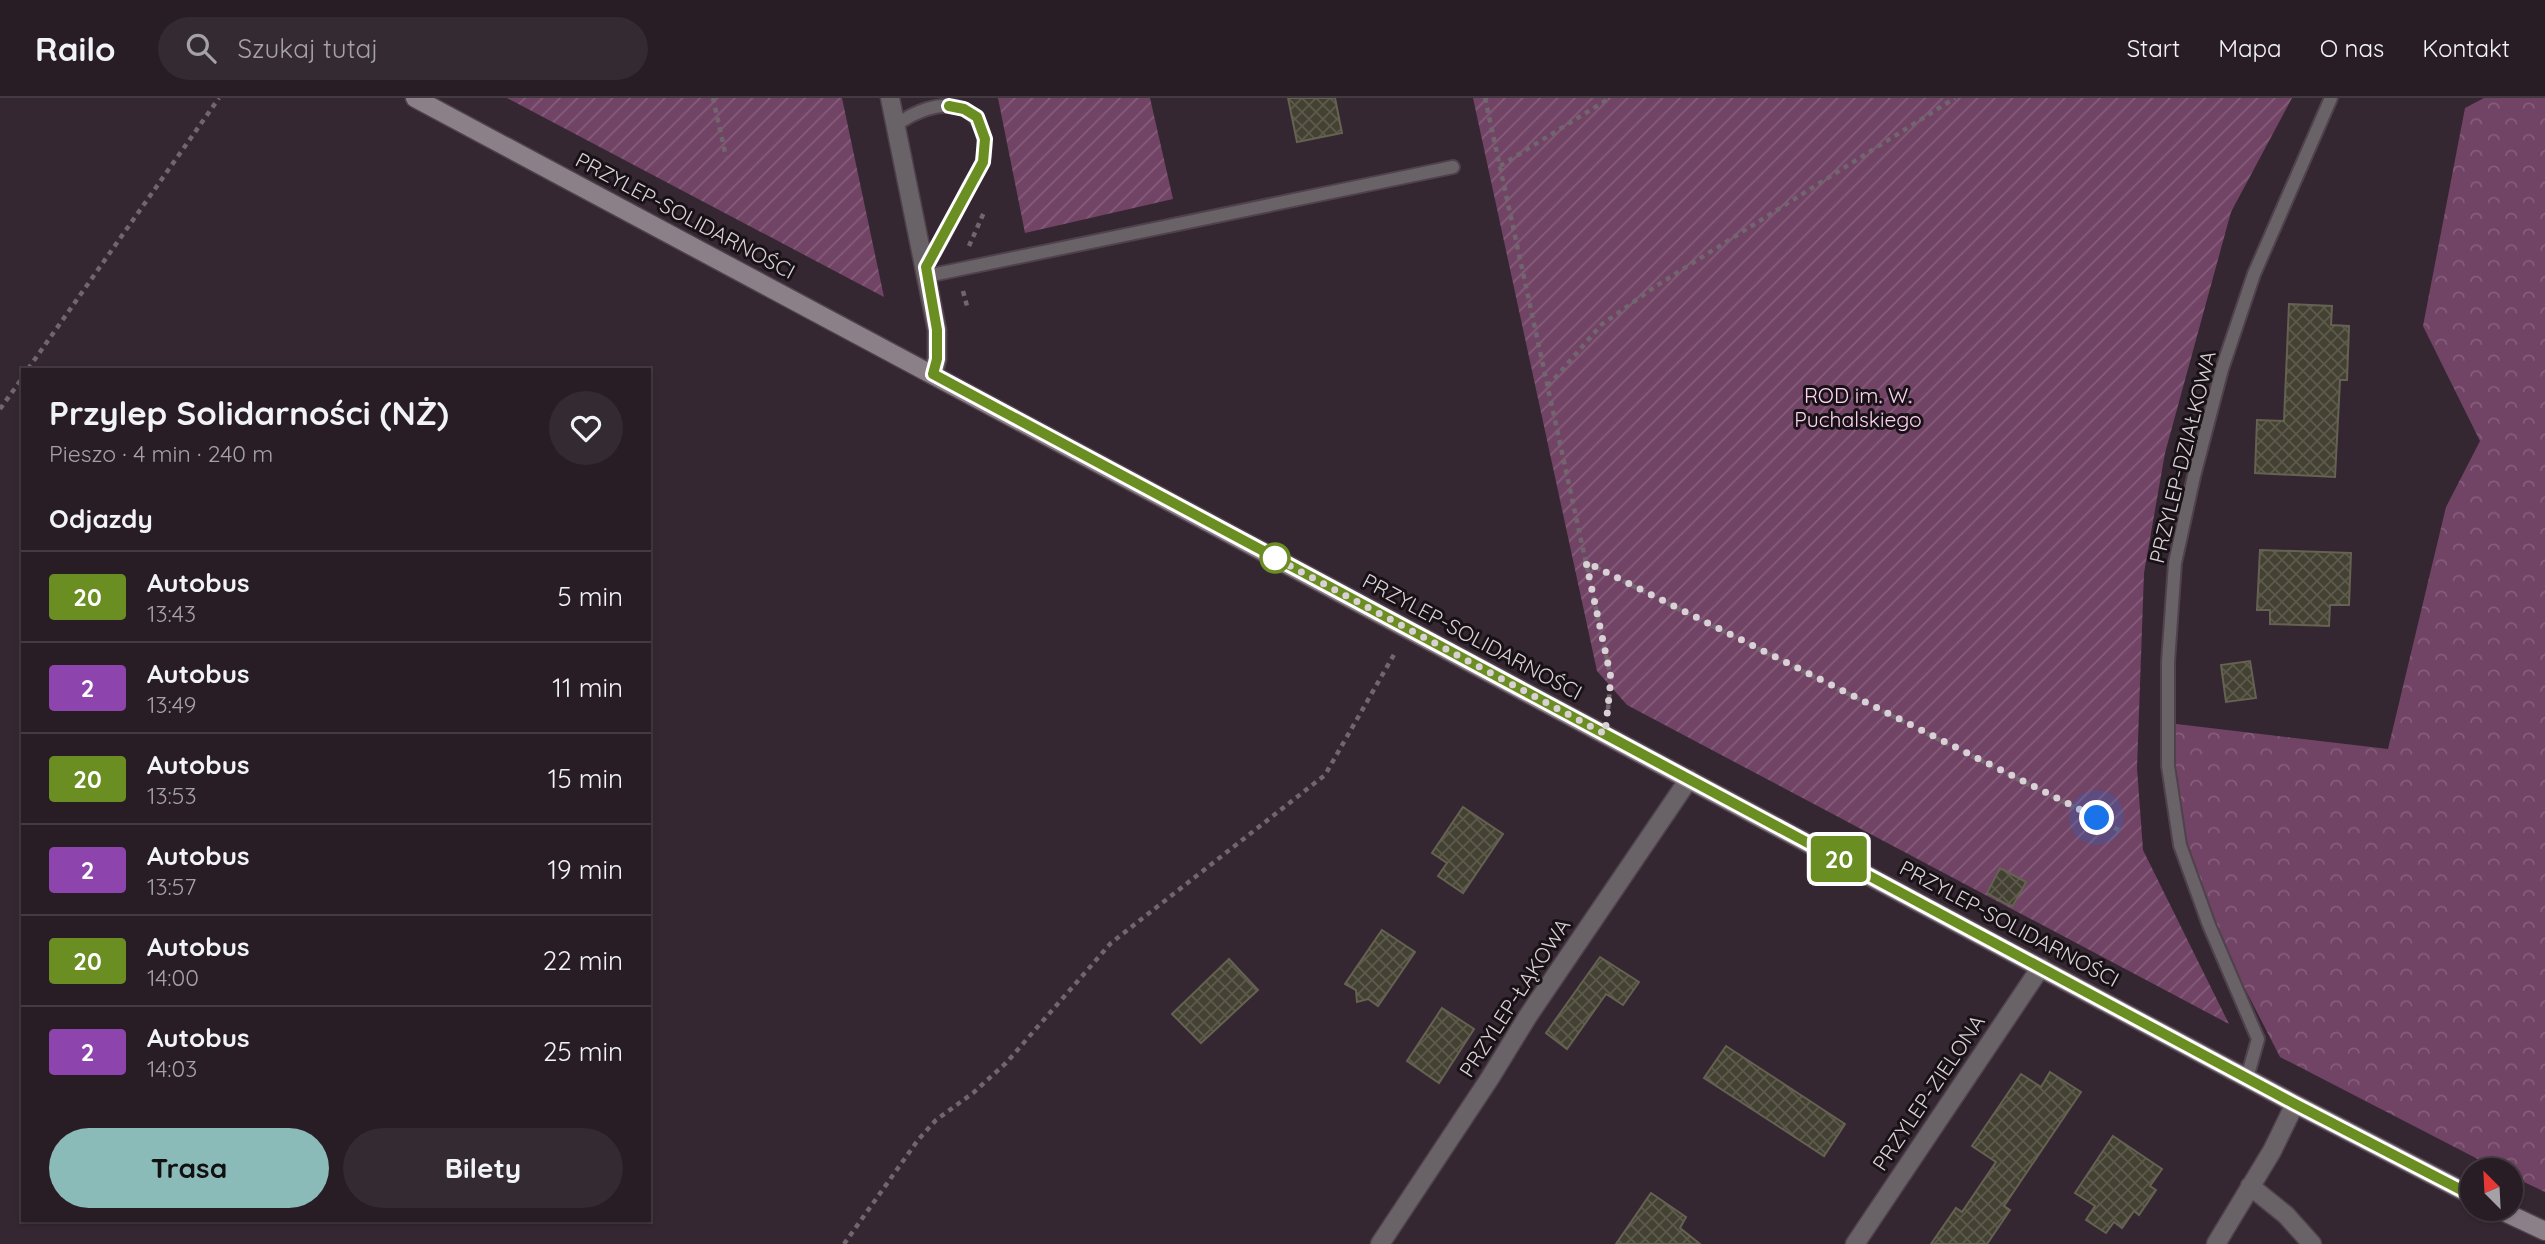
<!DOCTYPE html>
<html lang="pl">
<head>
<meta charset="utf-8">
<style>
	body { margin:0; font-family:Quicksand,sans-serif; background:#342a32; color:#f1f3f6; height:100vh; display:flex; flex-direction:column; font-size:26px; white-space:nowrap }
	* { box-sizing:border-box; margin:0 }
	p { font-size:23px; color:#a5a2a7 }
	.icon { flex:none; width:38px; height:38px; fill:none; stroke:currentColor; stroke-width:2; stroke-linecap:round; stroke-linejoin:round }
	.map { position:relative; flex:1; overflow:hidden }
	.side { position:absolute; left:21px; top:270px; width:630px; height:854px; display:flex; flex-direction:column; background:#281d25; border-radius:0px; box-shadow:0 2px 5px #0004,0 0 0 2px #443b42 }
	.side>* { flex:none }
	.badge { padding:0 14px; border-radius:5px; font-size:24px; line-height:46px }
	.needle { width:46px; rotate:336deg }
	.tools { position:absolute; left:2460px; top:1060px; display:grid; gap:14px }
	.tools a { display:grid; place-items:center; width:63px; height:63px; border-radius:50%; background:#281d25; box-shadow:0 2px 5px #0004,0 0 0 2px #443b42; font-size:35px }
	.you { position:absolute; width:35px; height:35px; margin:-18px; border:5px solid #fff; border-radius:50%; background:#1a73e8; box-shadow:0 0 0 10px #1a73e833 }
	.map>.badge { position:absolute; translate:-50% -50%; box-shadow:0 0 0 4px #fff }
	h2 { padding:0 28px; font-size:26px; line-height:63px }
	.round { display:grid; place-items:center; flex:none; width:74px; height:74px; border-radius:37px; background:#342a32 }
	.summary { display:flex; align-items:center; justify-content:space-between; height:119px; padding:0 28px }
	h1 { font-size:33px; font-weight:700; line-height:52px }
	.button { display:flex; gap:14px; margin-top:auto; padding:14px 28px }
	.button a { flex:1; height:80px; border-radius:42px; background:#8bbbb9; color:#111; font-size:28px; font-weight:700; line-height:80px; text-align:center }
	.button a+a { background:#342a32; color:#f1f3f6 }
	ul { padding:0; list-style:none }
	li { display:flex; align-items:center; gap:21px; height:91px; padding:0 28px; border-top:2px solid #443b42 }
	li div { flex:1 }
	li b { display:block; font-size:26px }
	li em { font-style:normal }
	li .badge { min-width:77px; font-weight:700; text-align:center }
	header { display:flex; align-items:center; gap:42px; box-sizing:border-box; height:98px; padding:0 35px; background:#281d25; border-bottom:2px solid #443b42 }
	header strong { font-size:33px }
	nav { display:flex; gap:38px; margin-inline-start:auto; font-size:24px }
	.search { width:490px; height:63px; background:#342a32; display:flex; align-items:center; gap:18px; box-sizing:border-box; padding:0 24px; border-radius:38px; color:#a5a2a7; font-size:26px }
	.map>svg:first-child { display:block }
	.forest { fill:url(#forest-crowns) }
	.garden { fill:url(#garden-furrows) }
	.building { fill:url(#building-cross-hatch); stroke:#656252; stroke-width:2 }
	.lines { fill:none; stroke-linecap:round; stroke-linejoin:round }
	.service-casing { stroke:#4f424c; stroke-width:16 }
	.minor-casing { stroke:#4f424c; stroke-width:21 }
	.secondary-casing { stroke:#4f424c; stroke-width:21 }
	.path { stroke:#71656e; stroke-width:4.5; stroke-dasharray:5 5; stroke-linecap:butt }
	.service { stroke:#696267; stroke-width:12 }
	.minor { stroke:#696267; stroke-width:18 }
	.secondary { stroke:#8b8088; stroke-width:18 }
	.line-casing { stroke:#fff; stroke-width:16 }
	.line { stroke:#6b8e23; stroke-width:10 }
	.walk { stroke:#dad1d7; stroke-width:7; stroke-dasharray:0 12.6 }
	.stop-dot { fill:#fff; stroke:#6b8e23; stroke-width:3.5 }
	.labels { text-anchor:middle; stroke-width:6; stroke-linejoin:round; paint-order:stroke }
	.street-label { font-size:21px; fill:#dad1d7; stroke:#181217 }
	.park-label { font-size:21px; fill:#ffd3f2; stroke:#181217 }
</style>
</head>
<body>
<header>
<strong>Railo</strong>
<div class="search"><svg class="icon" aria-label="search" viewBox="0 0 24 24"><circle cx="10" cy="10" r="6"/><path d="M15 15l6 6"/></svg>Szukaj tutaj</div>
<nav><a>Start</a><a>Mapa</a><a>O nas</a><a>Kontakt</a></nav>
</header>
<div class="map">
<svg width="2545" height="1146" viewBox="0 0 2545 1146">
	<defs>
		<pattern id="forest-crowns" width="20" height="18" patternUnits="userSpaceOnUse" patternTransform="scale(1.75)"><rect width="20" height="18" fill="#714365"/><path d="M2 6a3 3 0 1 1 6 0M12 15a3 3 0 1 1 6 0" fill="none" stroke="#855d7a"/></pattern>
		<pattern id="garden-furrows" width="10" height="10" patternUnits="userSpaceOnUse" patternTransform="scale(1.75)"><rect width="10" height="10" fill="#714365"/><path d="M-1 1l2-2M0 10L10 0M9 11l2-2" fill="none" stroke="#855d7a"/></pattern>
		<pattern id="building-cross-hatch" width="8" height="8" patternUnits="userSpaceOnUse" patternTransform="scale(1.75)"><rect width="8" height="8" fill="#434131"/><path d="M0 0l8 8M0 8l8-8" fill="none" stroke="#5e5b4e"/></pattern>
	</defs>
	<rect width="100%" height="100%" fill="#352731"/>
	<path class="forest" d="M2484,0H2545V1094L2511,1078V1073H2501L2280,959L2202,807L2175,721L2168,625L2388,651L2446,409L2480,343L2423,228L2465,10Z"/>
	<path class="garden" d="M507,0H842L884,199Z
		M998,0H1150L1173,101L1025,135Z
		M1473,0H2292L2231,114L2165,355L2144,475L2137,670L2143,752L2229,926L1627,607L1597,573Z"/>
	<path class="building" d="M1288,0H1335L1342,35L1297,44Z
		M2289,206L2332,208L2331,227L2349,228L2347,282H2340L2335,379L2255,375L2257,322L2284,323Z
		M2260,452L2351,455L2349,507H2330L2329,528L2270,526V512H2257Z
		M2250,563L2256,600L2226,604L2221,567Z
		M1463,709L1503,736L1463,795L1438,778L1447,765L1432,755Z
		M2000,770L2026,784L2012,809L1987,795Z
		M1382,832L1415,854L1378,908L1368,901L1357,904L1356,892L1345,886Z
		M1600,859L1639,884L1623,907L1606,896L1567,951L1546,935Z
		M1229,861L1258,892L1201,945L1172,916Z
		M1442,910L1474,931L1439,985L1407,963Z
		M1726,948L1845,1026L1824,1058L1704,980Z
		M2050,974L2081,994L2004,1108L2010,1112L1987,1146H1931L1956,1110L1962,1114L1996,1064L1972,1048L2021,976L2041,989Z
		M2113,1038L2162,1071L2150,1088L2156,1092L2139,1117L2134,1113L2122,1130L2114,1124L2106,1135L2086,1122L2095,1108L2075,1095Z
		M1651,1095L1686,1119L1680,1130L1700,1146H1616Z"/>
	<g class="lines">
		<g class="service-casing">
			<path id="service" d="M896,27C914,14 939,3 961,10C982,17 989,45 982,65C979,73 973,81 969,88C956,116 941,143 926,169
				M927,178L1453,69
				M2247,980L2258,941L2209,827L2180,747L2168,668V564L2175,465L2194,378L2222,271L2254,176L2331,0"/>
		</g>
		<g class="minor-casing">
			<path id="minor" d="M890,0L937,232V261L933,277
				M2250,1088L2286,1117L2312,1146
				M1380,1146L1490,980L1528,918L1689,681
				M1855,1146L2041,869
				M2216,1146L2272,1053L2295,1006"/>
		</g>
		<g class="secondary-casing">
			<path id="secondary" d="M415,0L2295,1006L2473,1098
				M2498,1111L2545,1133"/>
		</g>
		<path class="path" d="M713,0L726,59
			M1485,0L1611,580L1608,611
			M1500,68L1610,0
			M969,148L985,112
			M963,193L967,208
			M28,271L219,0
			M1548,288L1601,227L1656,188L1955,0
			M0,311L23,279
			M1587,465L2121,733
			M844,1146L918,1042L936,1022L973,995L1006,965L1111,845L1325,677L1396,553"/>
		<use href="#service" class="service"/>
		<use href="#minor" class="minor"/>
		<use href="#secondary" class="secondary"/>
	</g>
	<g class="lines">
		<g class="line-casing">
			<path id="line" d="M949,8L964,11L977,19L985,41L983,64L926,169L937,232V261L933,276L2295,1006L2473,1098"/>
		</g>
		<use href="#line" class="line"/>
		<path class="walk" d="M1275,460L1266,455L1605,636L1611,580L1586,464L2097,720"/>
	</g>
	<circle class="stop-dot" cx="1275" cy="460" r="14"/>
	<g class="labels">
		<g class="street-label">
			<text transform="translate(685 118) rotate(28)" y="7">PRZYLEP-SOLIDARNOŚCI</text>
			<text transform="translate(2183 359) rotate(-76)" y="7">PRZYLEP-DZIAŁKOWA</text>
			<text transform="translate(1472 539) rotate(28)" y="7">PRZYLEP-SOLIDARNOŚCI</text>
			<text transform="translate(2009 826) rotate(28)" y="7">PRZYLEP-SOLIDARNOŚCI</text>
			<text transform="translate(1515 900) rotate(-57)" y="7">PRZYLEP-ŁĄKOWA</text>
			<text transform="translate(1929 995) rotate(-56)" y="7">PRZYLEP-ZIELONA</text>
		</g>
		<g class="park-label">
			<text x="1858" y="305">ROD im. W.<tspan x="1858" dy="24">Puchalskiego</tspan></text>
		</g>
	</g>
</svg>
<div class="tools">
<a><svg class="needle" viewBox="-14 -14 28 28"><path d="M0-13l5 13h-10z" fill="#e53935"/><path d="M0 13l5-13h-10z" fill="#a5a2a7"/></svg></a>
</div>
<div class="you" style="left:2097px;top:720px"></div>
<b class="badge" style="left:1839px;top:761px;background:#6b8e23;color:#fff">20</b>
<section class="side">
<div class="summary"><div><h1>Przylep Solidarności (NŻ)</h1><p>Pieszo · 4 min · 240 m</p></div><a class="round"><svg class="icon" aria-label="heart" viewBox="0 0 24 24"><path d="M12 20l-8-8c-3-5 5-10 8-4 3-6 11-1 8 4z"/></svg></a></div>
<h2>Odjazdy</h2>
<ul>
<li><span class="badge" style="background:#6b8e23;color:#fff">20</span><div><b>Autobus</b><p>13:43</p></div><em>5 min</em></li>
<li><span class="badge" style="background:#8e44ad;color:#fff">2</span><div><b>Autobus</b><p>13:49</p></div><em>11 min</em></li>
<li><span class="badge" style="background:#6b8e23;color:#fff">20</span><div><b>Autobus</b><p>13:53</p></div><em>15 min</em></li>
<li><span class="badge" style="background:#8e44ad;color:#fff">2</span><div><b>Autobus</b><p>13:57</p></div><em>19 min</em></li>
<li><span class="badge" style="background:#6b8e23;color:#fff">20</span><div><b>Autobus</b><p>14:00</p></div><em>22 min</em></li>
<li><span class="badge" style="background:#8e44ad;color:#fff">2</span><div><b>Autobus</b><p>14:03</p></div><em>25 min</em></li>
</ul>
<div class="button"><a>Trasa</a><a>Bilety</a></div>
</section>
</div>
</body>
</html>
